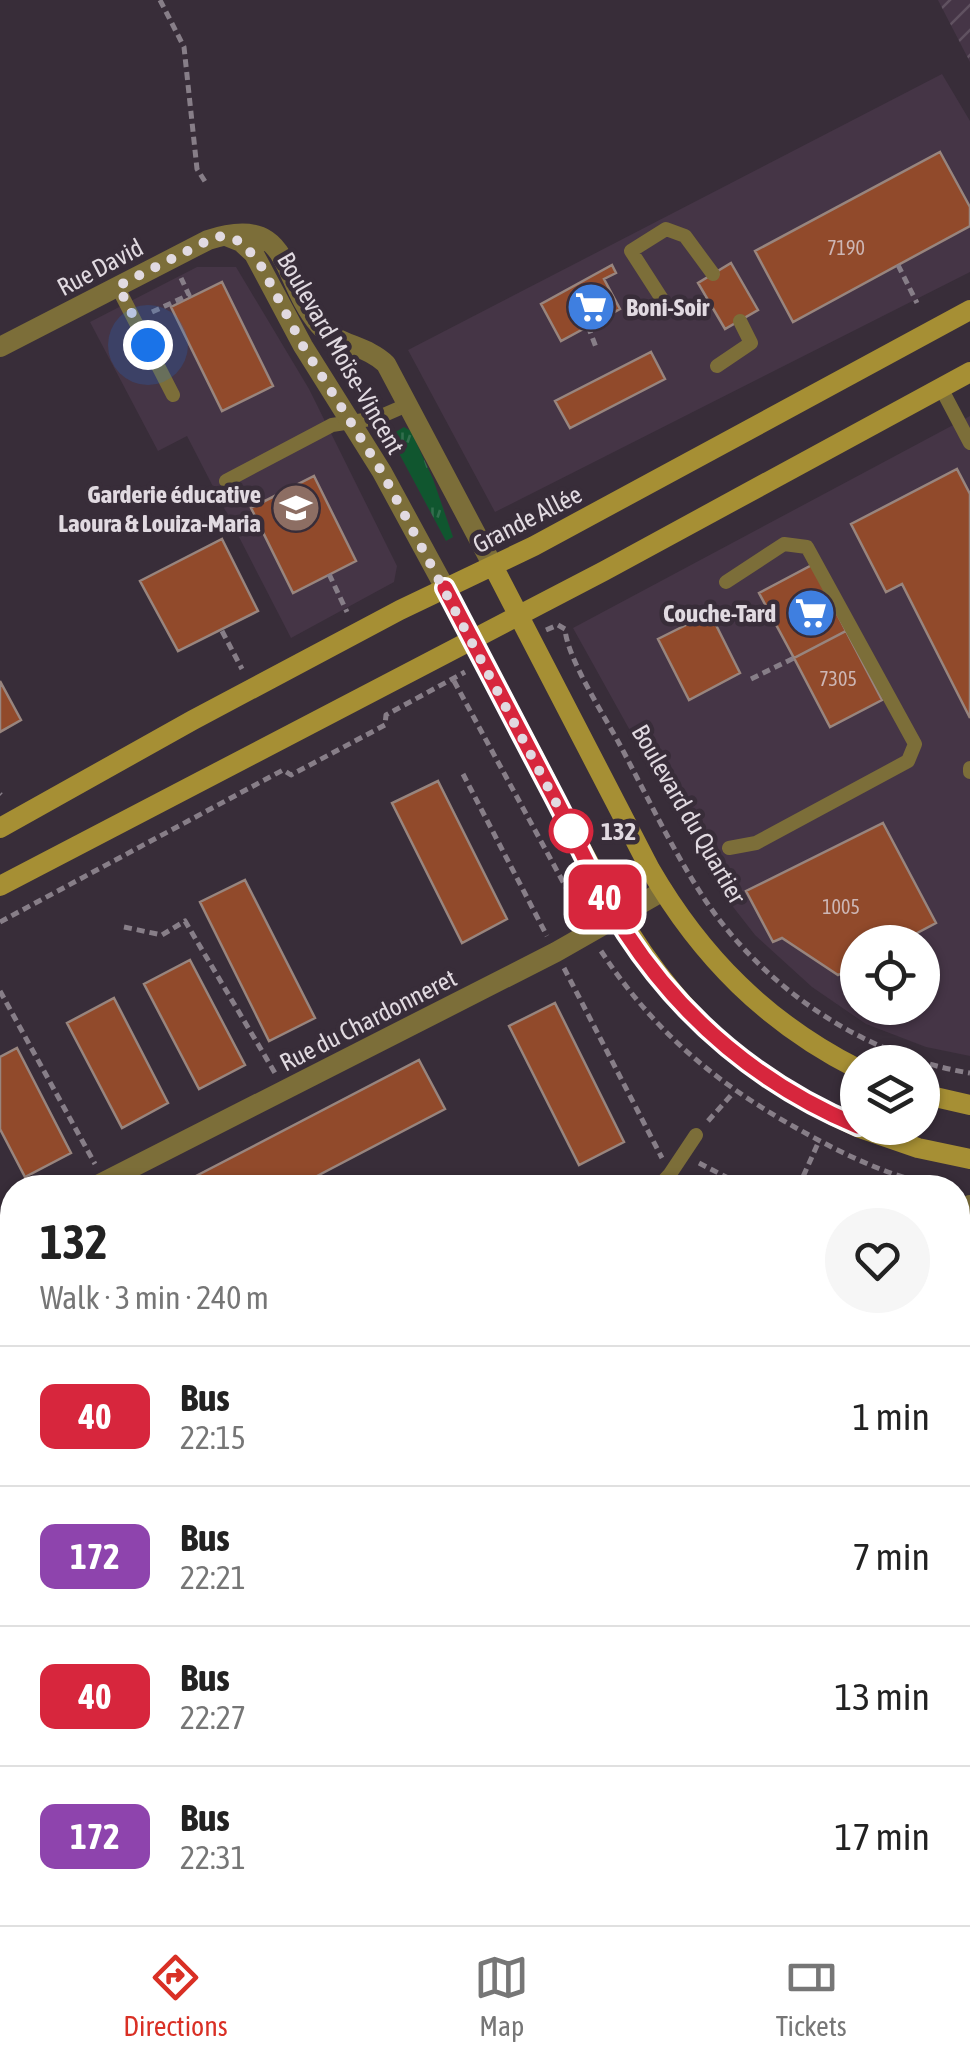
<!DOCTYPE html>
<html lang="en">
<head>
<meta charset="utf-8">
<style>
	body { margin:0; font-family:"Asap Condensed",sans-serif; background:#f6f6f6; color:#222; height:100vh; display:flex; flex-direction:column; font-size:38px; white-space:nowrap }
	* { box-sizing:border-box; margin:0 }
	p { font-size:32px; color:#767676 }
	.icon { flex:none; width:55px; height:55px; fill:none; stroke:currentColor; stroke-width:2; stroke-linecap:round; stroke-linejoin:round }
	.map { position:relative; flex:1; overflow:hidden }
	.panel { position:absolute; left:0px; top:1175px; width:970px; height:750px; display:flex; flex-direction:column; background:#fff; border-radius:40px 40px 0 0; box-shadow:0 2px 8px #0004 }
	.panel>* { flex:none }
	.badge { padding:0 20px; border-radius:15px; font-size:35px; line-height:65px }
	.buttons { position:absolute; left:840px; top:925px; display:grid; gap:20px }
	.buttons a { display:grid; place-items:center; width:100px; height:100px; border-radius:50%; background:#fff; box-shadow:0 2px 8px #0004; font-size:50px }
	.you { position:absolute; width:50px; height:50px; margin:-25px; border:8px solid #fff; border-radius:50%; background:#1a73e8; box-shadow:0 0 0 15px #1a73e833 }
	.map>.badge { position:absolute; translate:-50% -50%; box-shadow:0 0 0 5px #fff }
	.round { display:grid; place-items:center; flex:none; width:105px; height:105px; border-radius:52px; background:#f6f6f6 }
	.head { display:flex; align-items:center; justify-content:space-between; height:170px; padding:0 40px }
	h1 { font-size:48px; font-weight:700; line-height:75px }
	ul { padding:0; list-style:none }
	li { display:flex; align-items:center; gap:30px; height:140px; padding:0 40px; border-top:2px solid #e0e0e0 }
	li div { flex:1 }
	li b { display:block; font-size:38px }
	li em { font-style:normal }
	li .badge { min-width:110px; font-weight:700; text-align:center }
	.tabs { display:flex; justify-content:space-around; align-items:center; height:140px; border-top:2px solid #e0e0e0; background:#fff; font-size:28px; color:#767676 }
	.tabs a { display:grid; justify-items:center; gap:5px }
	.tabs .current { color:#d93025 }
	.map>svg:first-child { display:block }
	.built { fill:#453546; fill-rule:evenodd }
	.industrial { fill:url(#industrial-furrows) }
	.grass { fill:url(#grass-tufts) }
	.water { fill:url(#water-ripples); stroke:#4a5256; stroke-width:2.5 }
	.building { fill:#914a2b; stroke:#98857e; stroke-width:2.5 }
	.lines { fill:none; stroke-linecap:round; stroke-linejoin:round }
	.path { stroke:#877e88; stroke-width:5; stroke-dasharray:8 5; stroke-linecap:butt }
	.service { stroke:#7c6e39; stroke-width:14 }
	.minor { stroke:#7c6e39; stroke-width:20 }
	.secondary { stroke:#a68f34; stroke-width:20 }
	.line-casing { stroke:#fff; stroke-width:22 }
	.line { stroke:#d7263d; stroke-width:15 }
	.walk { stroke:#e1dae1; stroke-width:10; stroke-dasharray:0 18 }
	.stop-dot { fill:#fff; stroke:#d7263d; stroke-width:5 }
	.labels { text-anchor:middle; stroke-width:9; stroke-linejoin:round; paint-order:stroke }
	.number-label { font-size:20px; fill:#cdb6b4 }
	.street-label { font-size:25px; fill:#e1dae1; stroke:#382d39 }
	.poi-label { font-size:25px; font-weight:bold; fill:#e1dae1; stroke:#382d39; text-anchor:end }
	.stop-label { font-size:25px; font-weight:bold; fill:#e1dae1; stroke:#382d39; text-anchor:start }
</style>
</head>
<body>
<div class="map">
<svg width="970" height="1925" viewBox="0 0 970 1925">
	<defs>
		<pattern id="industrial-furrows" width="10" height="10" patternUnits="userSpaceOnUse" patternTransform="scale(2.5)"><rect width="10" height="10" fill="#453546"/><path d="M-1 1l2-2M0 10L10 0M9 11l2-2" fill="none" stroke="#605260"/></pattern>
		<pattern id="grass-tufts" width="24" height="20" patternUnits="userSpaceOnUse" patternTransform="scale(2.5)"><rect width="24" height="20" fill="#10562f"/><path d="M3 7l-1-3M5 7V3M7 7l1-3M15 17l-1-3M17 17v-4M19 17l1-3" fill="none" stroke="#326e4d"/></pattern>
		<pattern id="water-ripples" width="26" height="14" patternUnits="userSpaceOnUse" patternTransform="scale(2.5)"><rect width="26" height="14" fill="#09181a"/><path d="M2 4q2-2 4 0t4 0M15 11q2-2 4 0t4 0" fill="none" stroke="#2d393b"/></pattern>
	</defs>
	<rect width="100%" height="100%" fill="#382d39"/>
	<path class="built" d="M942,74L970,121V272L495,512L408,350Z
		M197,267H236L309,389L397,566L394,582L291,638L187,436L158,451L90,322Z
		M970,416V1056L926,1047L866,1024L812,987L755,935L716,885L573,628ZM858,942H922V1008H858Z"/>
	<path class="industrial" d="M938,0H970V62Z"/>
	<path class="grass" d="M404,427L411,431L433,479L453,537L446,541L393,442L394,433Z
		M12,1595V1912H797L803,1925H0V1598Z"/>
	<path class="water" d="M12,1736V1796H11L0,1789V1743L3,1739Z
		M375,1913H500L516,1925H390Z"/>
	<path class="building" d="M940,152L970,207V226L793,322L755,251Z
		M731,263L758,310L725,329L698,283Z
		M612,265L616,273L604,279L620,309L561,341L541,304Z
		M222,282L273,386L222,411L171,307Z
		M651,352L665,379L570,428L555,401Z
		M957,469L970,494V718L902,584L886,592L851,524Z
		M314,476L356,561L293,593L251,508Z
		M222,539L258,611L178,651L140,581Z
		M812,565L846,631L794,658L759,593Z
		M710,613L740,673L689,700L658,639Z
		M846,631L882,700L830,727L794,658Z
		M0,681L21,720L0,732Z
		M438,781L507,919L462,943L392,803Z
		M883,823L936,923L900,942H858V965L838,975L782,938L773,942L746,891Z
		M245,880L315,1018L269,1041L200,902Z
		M190,960L245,1065L199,1089L144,984Z
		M114,998L168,1103L122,1128L67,1023Z
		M555,1003L624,1142L579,1165L509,1026Z
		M17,1048L71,1153L25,1177L0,1129V1057Z
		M419,1060L445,1109L294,1188H202L196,1176Z
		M0,1299L12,1323V1414L4,1419L0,1412Z
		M958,1425L970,1428V1471L958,1469Z
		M12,1495V1548L0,1551V1497Z
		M958,1576L966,1578L958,1615Z
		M969,1738L970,1790L958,1796V1743Z
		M970,1800V1835L958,1807Z
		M842,1912H899L901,1917L892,1925H845L839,1914Z"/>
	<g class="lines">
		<path class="path" d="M160,0L184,47L197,169L206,183
			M898,265L917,303
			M152,312L189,295L181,278
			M588,326L597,350
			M329,574L347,612
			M546,630L558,625L565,629C567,658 605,717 620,745C646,794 670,845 700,892C758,984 862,1056 970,1073
			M222,631L242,669
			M751,679L794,658
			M454,681L581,915
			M463,774L547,936
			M0,794L1,795
			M0,922L283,770L291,775L385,725L386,715L465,672
			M124,927L162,935L185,921L275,1073
			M601,951C660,1041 730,1094 824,1143C864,1164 908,1183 954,1188
			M564,968L662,1158
			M0,991L95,1164
			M708,1121L734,1092
			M699,1163L732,1180L738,1188
			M798,1188L819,1141
			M0,1699L12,1696
			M0,1844L12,1843
			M0,1903L12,1902
			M91,1912L127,1925
			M176,1912L181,1925
			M307,1912L340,1925
			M633,1912L636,1925
			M231,1925L237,1912
			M325,1925L328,1912"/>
		<path class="service" d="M117,286L173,395
			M669,310L631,251L666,229L685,236L713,274
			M717,366L751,343L740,321
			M941,388L970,443
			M226,481L332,425L377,418L409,404
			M726,582L784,544L807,547L915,744L908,761L756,843L729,848
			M970,768V772
			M657,1188L670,1174L696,1135"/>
		<path class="minor" d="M226,236L241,242L254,254L303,346L382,472L445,588
			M0,347L208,240C293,212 279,279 319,325C336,345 367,345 386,364L493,566
			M92,1188L556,952L663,891
			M6,1233L12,1246
			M958,1255L970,1205
			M958,1371L970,1373
			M951,1912L957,1925"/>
		<path class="secondary" d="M493,566L650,869C701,957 767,1023 858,1069
			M445,588C481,658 519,727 555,798C634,953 691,1053 858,1127
			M0,828L193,720L400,610L534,546L970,310
			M0,886L604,571L970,372
			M922,1094L970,1105
			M860,1128L918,1148L970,1159"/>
	</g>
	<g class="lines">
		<g class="line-casing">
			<path id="line" d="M445,588C480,656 516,723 551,791C576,838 597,888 626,933C683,1020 762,1086 858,1126"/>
		</g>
		<use href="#line" class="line"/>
		<path class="walk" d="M148,345L118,286L215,237L226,236L241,242L259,262L303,346L382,472L571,831"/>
	</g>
	<defs>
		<g id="supermarket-disc" transform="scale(2.5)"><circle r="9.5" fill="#3f7fe0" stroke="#382d39"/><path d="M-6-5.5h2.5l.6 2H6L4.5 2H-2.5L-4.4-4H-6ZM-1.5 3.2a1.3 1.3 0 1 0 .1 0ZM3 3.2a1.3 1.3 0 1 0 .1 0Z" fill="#fff"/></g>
		<g id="school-disc" transform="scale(2.5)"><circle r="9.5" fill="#8d6e63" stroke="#382d39"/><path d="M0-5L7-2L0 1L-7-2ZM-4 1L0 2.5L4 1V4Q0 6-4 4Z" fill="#fff"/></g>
	</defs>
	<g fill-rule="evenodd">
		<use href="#supermarket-disc" x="591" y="307"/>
		<use href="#school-disc" x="296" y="508"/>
		<use href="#supermarket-disc" x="811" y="613"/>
	</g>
	<circle class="stop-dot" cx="571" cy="831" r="20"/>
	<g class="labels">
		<g class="number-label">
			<text x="846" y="255">7190</text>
			<text x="838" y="686">7305</text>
			<text x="841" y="914">1005</text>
		</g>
		<g class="street-label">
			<text transform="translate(100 267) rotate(-28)" y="9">Rue David</text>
			<text transform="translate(341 353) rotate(60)" y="9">Boulevard Moïse-Vincent</text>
			<text transform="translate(527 519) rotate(-27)" y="9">Grande Allée</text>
			<text transform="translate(689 814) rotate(60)" y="9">Boulevard du Quartier</text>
			<text transform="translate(368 1020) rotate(-27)" y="9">Rue du Chardonneret</text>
		</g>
		<g class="poi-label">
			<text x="626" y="316" text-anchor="start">Boni-Soir</text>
			<text x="261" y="503">Garderie éducative<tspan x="261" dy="29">Laoura &amp; Louiza-Maria</tspan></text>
			<text x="776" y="622">Couche-Tard</text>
		</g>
		<g class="stop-label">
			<text x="601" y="840">132</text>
		</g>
	</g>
</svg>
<div class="buttons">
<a><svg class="icon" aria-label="locate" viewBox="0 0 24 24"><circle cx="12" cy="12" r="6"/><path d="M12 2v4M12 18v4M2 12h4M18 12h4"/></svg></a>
<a><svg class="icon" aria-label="layers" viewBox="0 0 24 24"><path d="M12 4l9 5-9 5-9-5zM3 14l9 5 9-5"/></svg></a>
</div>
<div class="you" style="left:148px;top:345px"></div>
<b class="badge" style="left:605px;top:897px;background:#d7263d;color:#fff">40</b>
<section class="panel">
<div class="head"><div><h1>132</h1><p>Walk · 3 min · 240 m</p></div><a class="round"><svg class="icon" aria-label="heart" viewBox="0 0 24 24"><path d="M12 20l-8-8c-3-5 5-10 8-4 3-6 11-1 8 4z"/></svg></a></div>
<ul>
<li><span class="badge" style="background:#d7263d;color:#fff">40</span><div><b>Bus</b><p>22:15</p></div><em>1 min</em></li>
<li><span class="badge" style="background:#8e44ad;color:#fff">172</span><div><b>Bus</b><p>22:21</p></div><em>7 min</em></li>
<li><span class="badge" style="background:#d7263d;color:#fff">40</span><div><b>Bus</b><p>22:27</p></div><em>13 min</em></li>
<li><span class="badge" style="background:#8e44ad;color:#fff">172</span><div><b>Bus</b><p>22:31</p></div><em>17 min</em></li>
</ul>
</section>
</div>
<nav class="tabs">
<a class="current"><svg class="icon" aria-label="directions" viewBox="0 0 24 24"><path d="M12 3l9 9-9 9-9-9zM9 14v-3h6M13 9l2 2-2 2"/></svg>Directions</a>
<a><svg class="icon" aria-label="map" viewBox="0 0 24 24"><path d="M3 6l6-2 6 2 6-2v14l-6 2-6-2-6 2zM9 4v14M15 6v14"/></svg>Map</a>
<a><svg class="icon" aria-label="tickets" viewBox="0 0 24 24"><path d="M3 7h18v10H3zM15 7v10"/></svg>Tickets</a>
</nav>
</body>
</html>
